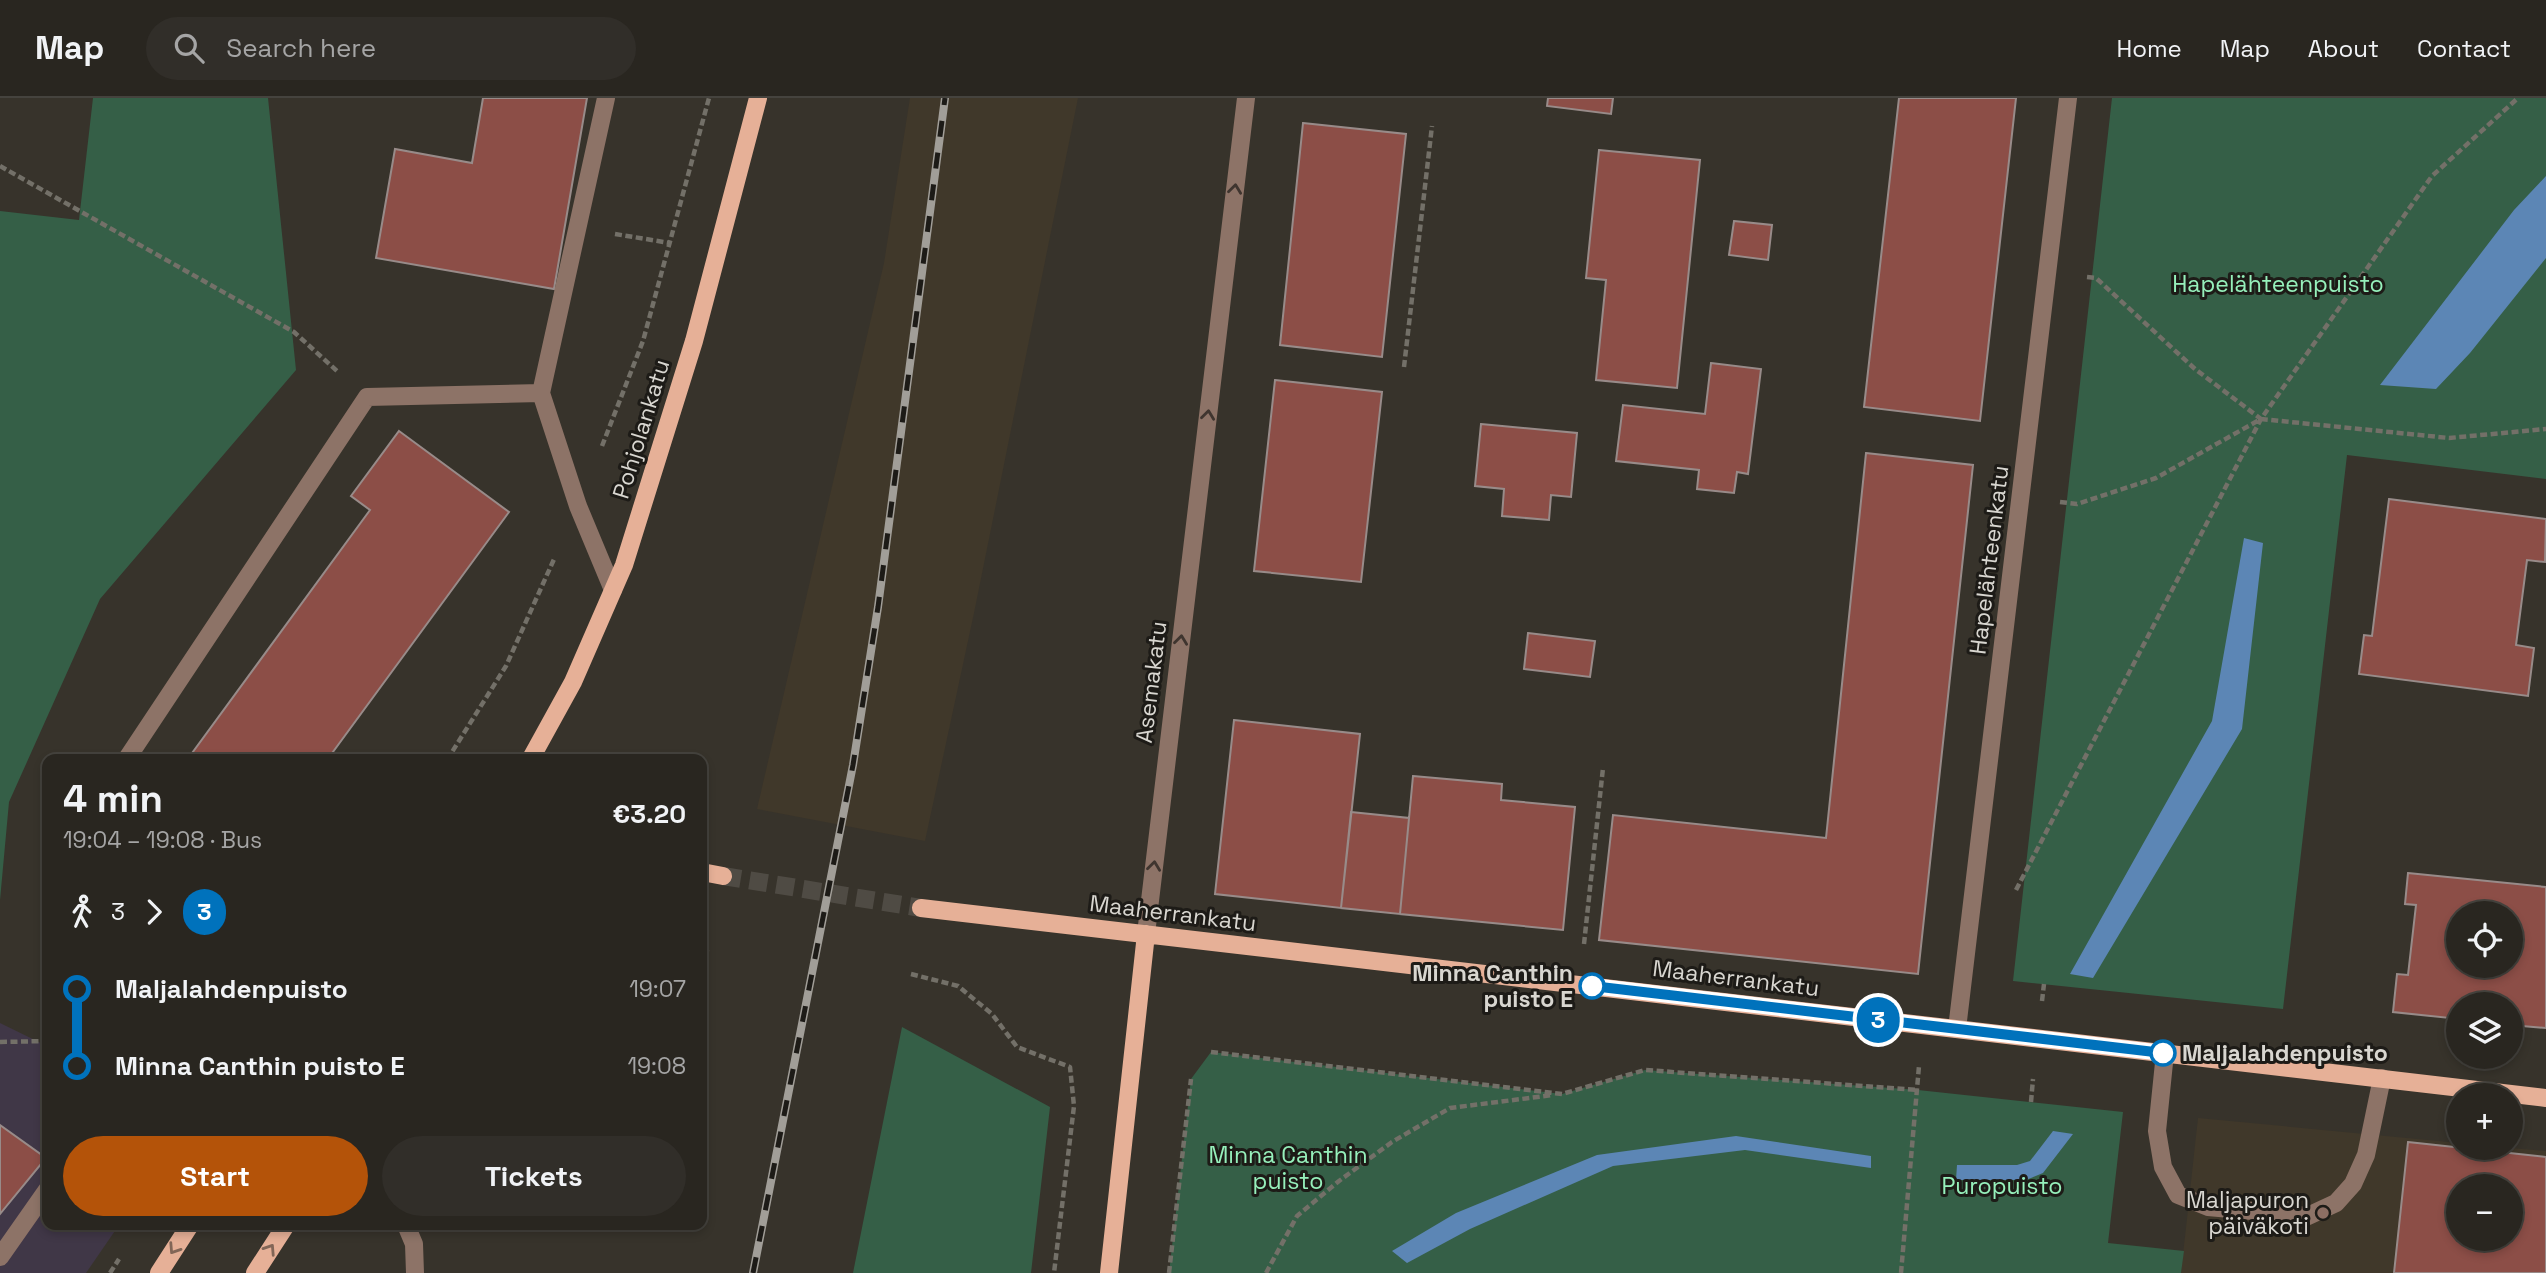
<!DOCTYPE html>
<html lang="en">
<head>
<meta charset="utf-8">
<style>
	body { margin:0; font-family:"Space Grotesk",sans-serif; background:#312e29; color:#f1f3f6; height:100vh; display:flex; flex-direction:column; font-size:26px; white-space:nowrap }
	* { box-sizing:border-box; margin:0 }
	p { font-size:23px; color:#a5a5a5 }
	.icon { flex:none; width:38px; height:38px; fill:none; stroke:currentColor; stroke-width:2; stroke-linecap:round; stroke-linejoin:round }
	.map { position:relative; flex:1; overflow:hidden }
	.details { position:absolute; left:42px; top:656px; width:665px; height:476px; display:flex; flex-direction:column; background:#292620; border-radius:14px; box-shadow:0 4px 10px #0003,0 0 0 2px #45433e }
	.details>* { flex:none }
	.badge { padding:0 14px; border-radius:23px; font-size:24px; line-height:46px }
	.fabs { position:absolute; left:2446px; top:803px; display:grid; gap:14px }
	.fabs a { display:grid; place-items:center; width:77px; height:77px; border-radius:50%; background:#292620; box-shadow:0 4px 10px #0003,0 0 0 2px #45433e; font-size:35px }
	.map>.badge { position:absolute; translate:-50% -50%; box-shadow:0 0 0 4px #fff }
	.legs { display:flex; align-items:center; gap:10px; height:77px; padding:0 21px; font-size:23px }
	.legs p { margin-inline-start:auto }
	.headline { display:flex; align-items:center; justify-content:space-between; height:119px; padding:0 21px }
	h1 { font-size:38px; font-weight:700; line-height:52px }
	.button { display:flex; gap:14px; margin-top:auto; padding:14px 21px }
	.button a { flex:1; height:80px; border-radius:42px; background:#b45309; color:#fff; font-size:28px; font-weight:700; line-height:80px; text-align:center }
	.button a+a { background:#312e29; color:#f1f3f6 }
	ul { padding:0 21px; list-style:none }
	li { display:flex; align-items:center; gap:24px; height:77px; font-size:26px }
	li i { display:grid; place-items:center; width:10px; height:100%; margin:0 9px; background:currentColor }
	li i::after { content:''; width:18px; height:18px; margin:-9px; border:5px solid; border-radius:50%; background:#292620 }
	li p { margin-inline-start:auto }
	li:first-child i { background:linear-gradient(#0000 50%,currentColor 0) }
	li:last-child i { background:linear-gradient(currentColor 50%,#0000 0) }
	header { display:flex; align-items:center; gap:42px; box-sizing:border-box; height:98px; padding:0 35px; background:#292620; border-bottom:2px solid #45433e }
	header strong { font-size:33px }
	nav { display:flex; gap:38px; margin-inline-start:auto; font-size:24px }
	.search { width:490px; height:63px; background:#312e29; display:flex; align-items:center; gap:18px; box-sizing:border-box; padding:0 24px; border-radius:38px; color:#a5a5a5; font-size:26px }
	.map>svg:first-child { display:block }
	.commercial { fill:#403747 }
	.built { fill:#40382a; fill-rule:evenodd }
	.green { fill:#355f47 }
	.water { fill:#5c86b5 }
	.building { fill:#8c4e47; stroke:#988b89; stroke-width:2; fill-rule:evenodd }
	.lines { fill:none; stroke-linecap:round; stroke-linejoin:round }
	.major-tunnel { stroke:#4f4b44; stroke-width:18; stroke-dasharray:18 9; stroke-linecap:butt }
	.path { stroke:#737068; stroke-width:4.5; stroke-dasharray:7 3.5; stroke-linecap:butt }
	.minor { stroke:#8d7367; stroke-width:18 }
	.major { stroke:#e6b097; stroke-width:18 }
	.rail-casing { stroke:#a19e98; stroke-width:8 }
	.rail { stroke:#1d1b17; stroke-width:5; stroke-dasharray:16; stroke-linecap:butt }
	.oneway { stroke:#3f352f }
	.oneway2 { stroke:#826657 }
	.line-1-casing { stroke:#fff; stroke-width:16 }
	.line-1 { stroke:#0072bc; stroke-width:10 }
	.stop-1-dot { fill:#fff; stroke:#0072bc; stroke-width:3.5 }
	.education-dot { fill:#8d6e63; stroke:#1d1b17; stroke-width:2.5 }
	.labels { text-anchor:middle; stroke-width:6; stroke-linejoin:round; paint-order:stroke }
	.park-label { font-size:23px; fill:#96f0bb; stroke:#1d1b17 }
	.street-label { font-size:23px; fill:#d8d6d0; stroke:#1d1b17 }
	.stop-label { font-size:23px; font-weight:bold; fill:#d8d6d0; stroke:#1d1b17; text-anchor:end }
	.poi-label { font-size:23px; fill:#d8d6d0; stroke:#1d1b17; text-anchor:end }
</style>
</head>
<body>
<header>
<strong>Map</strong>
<div class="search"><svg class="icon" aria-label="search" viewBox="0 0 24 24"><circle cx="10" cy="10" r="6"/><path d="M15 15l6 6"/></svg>Search here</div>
<nav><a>Home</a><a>Map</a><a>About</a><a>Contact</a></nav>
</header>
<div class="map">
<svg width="2546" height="1175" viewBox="0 0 2546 1175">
	<rect width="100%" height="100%" fill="#37332b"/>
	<path class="commercial" d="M0,925L47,948V1127H119L86,1175H0Z"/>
	<path class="built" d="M910,0H1078L974,515L925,743L757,711L884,165Z
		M2198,1020L2459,1045V1050H2511L2546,1053V1175H2181ZM2459,1088H2511V1141H2459Z"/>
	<path class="green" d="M93,0H268L296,272L100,501L9,704L0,802V113L79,122Z
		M2112,0H2546V381L2347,357L2283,911L2013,883Z
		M902,929L1050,1009L1031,1175H853Z
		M1211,954L1562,996L1645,972L1918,992L2123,1014L2108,1145L2184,1153L2181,1175H1169L1191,981Z"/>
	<path class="water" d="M2546,78V160L2470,255L2436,291L2380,287L2514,112Z
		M2244,440L2263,445L2242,631L2093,880L2070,876L2212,623Z
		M2053,1033L2073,1036L2043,1075L2026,1082H1956L1957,1067H2017L2030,1063Z
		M1736,1038L1871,1058V1070L1745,1052L1613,1068L1470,1131L1407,1165L1392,1153L1456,1115L1597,1057Z"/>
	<path class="building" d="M483,0H587L554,191L376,160L395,51L472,65Z
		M1548,0H1613L1611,16L1547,8Z
		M1899,0H2016L1980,323L1864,309Z
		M1303,25L1406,36L1382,259L1280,247Z
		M1599,52L1700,62L1677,290L1596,282L1606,182L1586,180Z
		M1734,123L1772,127L1768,162L1729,157Z
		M1711,265L1761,271L1748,376L1737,374L1734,395L1697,391L1699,372L1616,363L1623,307L1705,316Z
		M1275,282L1382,294L1361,484L1254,473Z
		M1481,326L1577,335L1571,399L1551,397L1549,422L1502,418L1504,391L1475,388Z
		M399,333L509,414L327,662H187L370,412L351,398Z
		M1866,355L1973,367L1918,876L1599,842L1613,717L1826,740Z
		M2389,401L2546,421L2545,464L2527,462L2516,547L2534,550L2528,598L2359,576L2364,537L2372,538Z
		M1528,535L1595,543L1590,579L1524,571Z
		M1234,622L1360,636L1341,810L1215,796Z
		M1413,678L1502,686L1501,702L1575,709L1563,832L1400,816Z
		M1351,714L1409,720L1400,816L1341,810Z
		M2408,775L2546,789V930L2511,927V906H2459V921L2393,914L2397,876L2408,877L2416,807L2405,806ZM2459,816H2511V868H2459Z
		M0,1027L46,1060L0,1116Z
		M2408,1044L2546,1059V1175H2394ZM2459,1088H2511V1141H2459Z"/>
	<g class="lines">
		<path class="major-tunnel" d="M723,778L921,810"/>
		<path class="path" d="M0,68L294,234L337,273
			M615,136L670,145
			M2087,179L2096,180L2195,271L2261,321
			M1404,269L1432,28
			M602,348L643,243L709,0
			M2060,404L2077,406L2156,380L2261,321L2449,340L2546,331
			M447,662L506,568L555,459
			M2016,792L2261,321L2432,78L2518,0
			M1584,846L1603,670
			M702,852L709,851
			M911,876L958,888L992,916L1017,949L1070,969L1074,1008L1054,1175
			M2042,903L2044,886
			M0,944L47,943
			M1211,954L1562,996L1645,972L1918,992
			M2031,1004L2033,981
			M110,1175L119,1161
			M1169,1175L1191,981
			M1266,1175L1297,1118L1339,1083L1392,1044L1450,1010L1553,997
			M1901,1175L1919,968"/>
		<path class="minor" d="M541,295L606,0
			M126,662L367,299L541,295L578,408L613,492
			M1146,836L1246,0
			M1957,931L2068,0
			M2165,955L2157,1033L2163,1069L2178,1097L2208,1109L2308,1118L2336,1105L2353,1086L2366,1057L2382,980
			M406,1127L414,1146L415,1175
			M0,1159L47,1092"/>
		<path class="major" d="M530,662L573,584L624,467L694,243L758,0
			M702,774L723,778
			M921,810L2546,1000
			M159,1175L190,1127
			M255,1175L286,1127
			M1109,1175L1146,836"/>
		<g class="rail-casing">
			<path id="rail" d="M753,1175L853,667L878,509L945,0"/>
		</g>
		<use href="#rail" class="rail"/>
	</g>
	<defs><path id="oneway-chevron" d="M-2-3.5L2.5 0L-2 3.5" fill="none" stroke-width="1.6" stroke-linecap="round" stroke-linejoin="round" transform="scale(1.75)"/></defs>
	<g class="oneway">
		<use href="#oneway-chevron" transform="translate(1235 91) rotate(-83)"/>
		<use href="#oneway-chevron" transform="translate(1208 317) rotate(-83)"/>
		<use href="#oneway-chevron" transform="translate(1181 542) rotate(-83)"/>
		<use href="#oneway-chevron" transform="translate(1154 768) rotate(-83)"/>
	</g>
	<g class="oneway2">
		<use href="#oneway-chevron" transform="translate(174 1151) rotate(123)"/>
		<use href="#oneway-chevron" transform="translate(270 1151) rotate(-57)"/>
	</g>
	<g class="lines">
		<g class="line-1-casing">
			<path id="line-1" d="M1592,888L2163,955"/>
		</g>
		<use href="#line-1" class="line-1"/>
	</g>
	<g class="stop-1-dot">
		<circle cx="1592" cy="888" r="12"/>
		<circle cx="2163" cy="955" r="12"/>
	</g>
	<circle class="education-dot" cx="2323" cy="1115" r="7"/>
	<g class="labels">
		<g class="park-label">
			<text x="2278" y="194">Hapelähteenpuisto</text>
			<text x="1288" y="1065">Minna Canthin<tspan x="1288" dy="26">puisto</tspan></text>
			<text x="2002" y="1096">Puropuisto</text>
		</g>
		<g class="street-label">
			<text transform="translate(641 331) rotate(-73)" y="8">Pohjolankatu</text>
			<text transform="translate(1989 462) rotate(-83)" y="8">Hapelähteenkatu</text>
			<text transform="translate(1151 584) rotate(-83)" y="8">Asemakatu</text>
			<text transform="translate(1173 815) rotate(7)" y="8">Maaherrankatu</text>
			<text transform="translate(1736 880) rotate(7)" y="8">Maaherrankatu</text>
		</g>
		<g class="stop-label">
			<text x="1573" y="883">Minna Canthin<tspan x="1573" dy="26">puisto E</tspan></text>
			<text x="2182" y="963" text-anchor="start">Maljalahdenpuisto</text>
		</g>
		<g class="poi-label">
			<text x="2309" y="1110">Maljapuron<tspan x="2309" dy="26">päiväkoti</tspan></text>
		</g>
	</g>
</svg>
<div class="fabs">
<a><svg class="icon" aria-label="locate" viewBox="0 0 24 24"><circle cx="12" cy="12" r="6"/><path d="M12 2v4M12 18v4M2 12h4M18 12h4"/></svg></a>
<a><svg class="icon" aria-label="layers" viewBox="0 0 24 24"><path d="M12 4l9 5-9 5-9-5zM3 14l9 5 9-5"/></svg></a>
<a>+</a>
<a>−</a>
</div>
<b class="badge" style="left:1878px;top:922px;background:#0072bc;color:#fff">3</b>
<section class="details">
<div class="headline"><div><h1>4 min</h1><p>19:04 – 19:08 · Bus</p></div><b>€3.20</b></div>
<div class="legs"><svg class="icon" aria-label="walk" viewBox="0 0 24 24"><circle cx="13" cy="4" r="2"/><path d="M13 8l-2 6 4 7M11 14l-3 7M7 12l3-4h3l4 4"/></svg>3<svg class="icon" aria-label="forward" viewBox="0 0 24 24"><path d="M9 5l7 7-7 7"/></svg><b class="badge" style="background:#0072bc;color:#fff">3</b></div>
<ul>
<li><i style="color:#0072bc"></i><b>Maljalahdenpuisto</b><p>19:07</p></li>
<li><i style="color:#0072bc"></i><b>Minna Canthin puisto E</b><p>19:08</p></li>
</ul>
<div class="button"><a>Start</a><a>Tickets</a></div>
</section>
</div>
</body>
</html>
